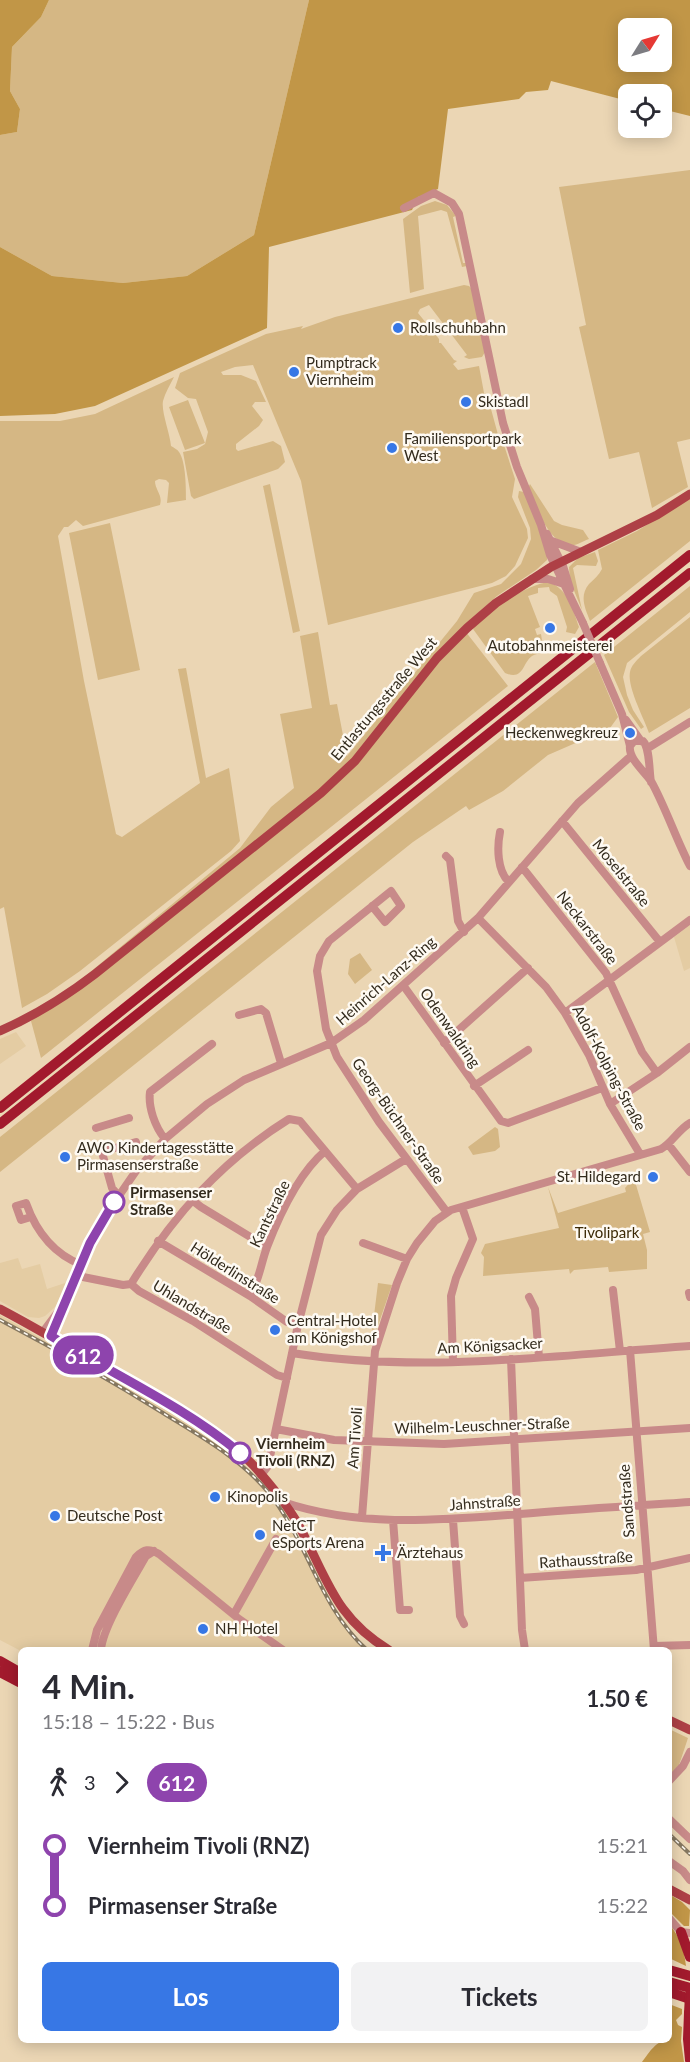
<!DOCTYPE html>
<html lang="de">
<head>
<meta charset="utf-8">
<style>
	body { margin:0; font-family:Lato,sans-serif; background:#f2f2f3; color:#2b2b33; height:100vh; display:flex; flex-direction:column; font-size:22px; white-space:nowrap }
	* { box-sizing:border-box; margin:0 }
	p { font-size:20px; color:#7c7c81 }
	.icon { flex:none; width:33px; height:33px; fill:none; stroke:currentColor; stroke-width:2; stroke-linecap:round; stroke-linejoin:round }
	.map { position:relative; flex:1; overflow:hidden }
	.panel { position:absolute; left:18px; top:1647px; width:654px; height:396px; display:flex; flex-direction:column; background:#fff; border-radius:9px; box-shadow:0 3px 15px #0003 }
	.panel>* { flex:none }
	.badge { padding:0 12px; border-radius:20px; font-size:21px; line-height:39px }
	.needle { width:39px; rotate:53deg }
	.controls { position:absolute; left:618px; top:18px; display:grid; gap:12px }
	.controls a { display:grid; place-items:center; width:54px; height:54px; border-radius:9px; background:#fff; box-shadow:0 3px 15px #0003; font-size:30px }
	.map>.badge { position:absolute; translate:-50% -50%; box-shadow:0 0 0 3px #fff }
	.legs { display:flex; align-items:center; gap:9px; height:66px; padding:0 24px; font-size:20px }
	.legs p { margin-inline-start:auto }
	.head { display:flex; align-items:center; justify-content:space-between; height:102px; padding:0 24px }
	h1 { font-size:33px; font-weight:700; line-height:45px }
	.cta { display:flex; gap:12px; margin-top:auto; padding:12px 24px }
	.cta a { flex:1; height:69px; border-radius:9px; background:#3777e5; color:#fff; font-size:24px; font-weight:700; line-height:69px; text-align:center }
	.cta a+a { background:#f2f2f3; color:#2b2b33 }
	ul { padding:0 24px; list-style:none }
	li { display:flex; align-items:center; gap:21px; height:60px; font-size:22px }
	li i { display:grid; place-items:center; width:9px; height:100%; margin:0 8px; background:currentColor }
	li i::after { content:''; width:15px; height:15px; margin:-8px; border:4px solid; border-radius:50%; background:#fff }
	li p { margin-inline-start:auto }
	li:first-child i { background:linear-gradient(#0000 50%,currentColor 0) }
	li:last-child i { background:linear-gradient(currentColor 50%,#0000 0) }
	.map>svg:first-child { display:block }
	.built { fill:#e4cca3 }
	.green { fill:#d5b784 }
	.forest { fill:#c19647; fill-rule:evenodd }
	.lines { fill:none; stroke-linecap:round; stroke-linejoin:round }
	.minor { stroke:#c88a89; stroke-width:8 }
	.major { stroke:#ae4046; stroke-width:9 }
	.highway { stroke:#a21a2d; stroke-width:10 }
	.rail-casing { stroke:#857760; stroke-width:4 }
	.rail { stroke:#fefaf3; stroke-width:1.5; stroke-dasharray:4.5; stroke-linecap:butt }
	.minor-bridge { stroke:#c88a89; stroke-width:8 }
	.highway-bridge { stroke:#a21a2d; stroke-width:10 }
	.line-1-casing { stroke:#fff; stroke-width:14 }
	.line-1 { stroke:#8e44ad; stroke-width:9 }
	.poi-dot { fill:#3777e5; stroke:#fefaf3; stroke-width:2 }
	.stop-1-dot { fill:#fff; stroke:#8e44ad; stroke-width:3 }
	.labels { text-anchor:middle; stroke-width:5; stroke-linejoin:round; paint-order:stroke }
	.poi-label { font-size:15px; fill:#332b1d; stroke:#fefaf3; text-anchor:start }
	.street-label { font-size:15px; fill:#332b1d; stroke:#fefaf3 }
	.stop-label { font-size:15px; font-weight:bold; fill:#332b1d; stroke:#fefaf3; text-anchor:start }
	.park-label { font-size:15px; fill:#3b2905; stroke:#fefaf3 }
</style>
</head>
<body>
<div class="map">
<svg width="690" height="2062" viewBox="0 0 690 2062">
	<rect width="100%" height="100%" fill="#ebd6b4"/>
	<path class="built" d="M690,925V968L684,971L674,937Z
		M16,1032L26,1046L0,1064V1039Z
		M18,1258L22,1269L40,1264L47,1289L68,1282L55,1307L45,1316L39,1318L28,1317L0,1301V1263Z
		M0,1315L159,1405L191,1425L242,1462L265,1486L287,1514L334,1607L357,1638L371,1650L21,1651L0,1640Z"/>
	<path class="green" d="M49,0H309L254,235L187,276L123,283L52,276L0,247V135L17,132L20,109L10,91L12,47L41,17Z
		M690,170V439L677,442L688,487L652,508L639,452L609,459L579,327L586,325L559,187Z
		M435,201L447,205L456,216L453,217L463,263H466L467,266L462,267L447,212L441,210L418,216L424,289L410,293L403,219L421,206Z
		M464,285L469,286L473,290L485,352L482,357L469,359L464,357L467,355L429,305L420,309L418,313L439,339V343H441L454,360L457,361L453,364L458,370L479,366L487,409H491L500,442H503L515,479L512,497L527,529L528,538L515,566L506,576L492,583L328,625L301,481L253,365L235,367L221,372L223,375H241L256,381L266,402H255L252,406L263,420L259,426L236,444V449L238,451L273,441L281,446L285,462L278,469L194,499L191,496L183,452L197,449L205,444L208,432L196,399L188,398L175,388L180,373L266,334L303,326L301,329L335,317Z
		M174,377C170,385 165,393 163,401C161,412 170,433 171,446C174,448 177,449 179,452C186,462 186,488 186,500L167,503L169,483L166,480L159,479L155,481C155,490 163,495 160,505L83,526L76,520L68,527H64L58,536L84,681L116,834L122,837L200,783L178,669L186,668L206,778L229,768L240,841L231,851L80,971L47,994L22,1008L4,907L0,909V421H60L95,414Z
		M188,400L205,443L185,450L169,407Z
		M270,484L300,631L293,633L263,486Z
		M530,484L554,521L562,525L583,530L589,539C583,541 576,546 571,545C547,543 537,506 528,488Z
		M519,491L524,492C532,509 549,541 547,560L536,570L497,596L462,627L508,686L41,1058L31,1021L240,848L271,807L294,788L280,714L312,708L300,636L318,632L330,705L337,704L347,756L457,621L474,593L501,584L521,564L531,539L530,528L518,497Z
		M690,498V541L590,621C585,608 579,596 589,584C594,579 599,575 602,569L598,550L637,531Z
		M110,523L140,670L98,680L69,533Z
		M595,552L598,561L596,566L577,565L573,568L582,610L570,581L569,567L578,558Z
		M549,582C569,590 573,610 579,627L575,634L566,632L567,627L557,596L550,591L549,587L538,588V593L528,596L540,627L535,629L537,635L541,634L543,647L542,652C539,654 535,654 532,656C522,663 524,681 505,673L473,629C485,611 528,584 549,582Z
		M690,586V612L627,663L623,677L627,695L633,710L644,727L641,729L629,712L604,655Z
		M690,617V708L649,733C644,718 627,687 630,672C631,666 636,661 641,656Z
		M595,662L618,717L610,728L548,755L503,791L469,810L466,806L413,842L0,1172V1137Z
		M360,953L372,970L355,984L348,974L350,959Z
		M495,1127L498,1129L500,1147L495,1151L473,1155L468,1147Z
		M634,1178L650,1232L643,1234L647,1250V1269L609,1272L608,1267L574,1270L570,1274L569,1269L483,1276L484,1257L481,1253L485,1244L559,1228L548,1187L558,1213L626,1192L625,1188Z
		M378,1283L392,1285L373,1340H371Z
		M669,1729L688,1738L679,1765L669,1776Z"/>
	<path class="forest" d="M0,0H49L41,17L12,47L10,91L20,109L17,132L0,135Z
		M309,0H690V116L662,109V94H628V101L551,81L548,90L526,92L519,99L448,109L438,189L418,197L412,210L269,247L267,328L95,406L55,414L0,416V247L52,276L123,283L187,276L254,235ZM628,28H662V62H628Z
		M669,1894L682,1902L690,1910L689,1926H684L669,1911Z
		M669,1924C680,1937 684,1949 686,1966L669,1958Z
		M669,2004L682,2009V2014L676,2020L678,2025L682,2027L681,2041L684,2062H642C649,2053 656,2040 669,2040L672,2028L669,2026Z"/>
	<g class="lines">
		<path class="minor" d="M404,208L434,193L452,203L459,214L503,423L517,467L541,525L550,555L583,623
			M547,534L563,566L570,589
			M552,541L581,552
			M532,579H548L564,584
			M600,663L622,714L630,746
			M626,720L641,741
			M648,748L690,722
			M651,782C649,771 650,748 643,741H634L630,746C628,758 644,771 651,781C665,806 676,839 690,866
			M562,821L660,942
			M500,832C497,847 497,871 509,882
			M446,856L450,860L458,921L464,932
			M522,867L606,973L642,1052L657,1073
			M372,906L385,922L401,906L391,891L329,941L320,956L317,971L326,1029L337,1057L379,1122L446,1211
			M478,918L546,987L565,1013L589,1055L610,1104L640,1154
			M403,985L501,1121L508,1123L602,1088
			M565,1013L690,920
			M239,1015L261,1009L266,1013L281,1063
			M444,1043L528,968
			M474,1086L528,1050
			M610,1104L657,1073L690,1047
			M96,1128L129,1118
			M165,1139C155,1127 148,1107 150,1092L212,1044
			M668,1144L690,1172
			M101,1149L112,1188L118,1195
			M101,1152L136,1142
			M192,1200L201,1207L267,1247
			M31,1217L21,1220L16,1206L26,1203C36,1231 53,1254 82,1265
			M158,1241L250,1296L287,1322L298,1325
			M363,1243L407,1259
			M78,1276L123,1285L131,1284L139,1291L193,1321L277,1375L287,1378
			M131,1284C173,1216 220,1162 289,1119L300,1121L357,1189
			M613,1290L620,1351
			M689,1293L690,1297
			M250,1296C259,1281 261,1263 267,1247C279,1216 299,1173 325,1151
			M529,1297L535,1309L539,1357
			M43,1332L58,1312
			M51,1336L92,1241L105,1216L136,1171L165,1139L207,1104L244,1080L331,1043L364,1020L478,918L578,803L631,756
			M630,1350L654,1650
			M292,1353C424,1374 558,1355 690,1346
			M511,1359L522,1630L525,1650
			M453,1362L451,1296L456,1278L473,1239L462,1207
			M276,1429L334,1440L444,1444L690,1428
			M261,1475L268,1466L298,1325L321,1235L337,1210L357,1189L406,1159
			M283,1502C360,1528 441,1520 520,1514C577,1509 633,1506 690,1502
			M362,1517L375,1351L397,1283L407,1259L417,1243L435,1221L451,1210L661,1149C672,1143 678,1130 690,1123
			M393,1520L400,1610H409
			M453,1520L460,1616L464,1624
			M520,1578L636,1570L690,1558
			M234,1614L276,1539
			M654,1646L690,1645
			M92,1650L97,1630L136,1557C144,1549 149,1548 159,1554L239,1619L283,1650
			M101,1650C102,1628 134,1577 146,1556L154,1551
			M669,1781L683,1766L690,1752
			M669,1819L690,1839
			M669,1861L683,1871L690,1880
			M669,1918L681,1932L690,1933"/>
		<path class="major" d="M0,1031C34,1016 65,997 95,974L321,793L355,761L437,658L467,628L496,603L551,567L657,515L690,494
			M0,1309C42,1331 81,1355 122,1378C167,1403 219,1428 254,1466C270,1484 286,1503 298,1524C327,1577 334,1617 389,1650
			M669,1720L690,1730
			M669,1889L690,1900"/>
		<path class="highway" d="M0,1108L690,555
			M0,1124L690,573
			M0,1661L21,1673
			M0,1672L21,1683
			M681,1932L690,1957
			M669,1970L690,1976
			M669,1982L690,1988
			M669,1992L690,1999
			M689,2013L688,2039L690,2060"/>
		<g class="rail-casing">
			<path id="rail" d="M0,1320C55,1349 110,1380 163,1413C200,1436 240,1458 268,1492C308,1541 319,1607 367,1650
				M669,1834L690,1854"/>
		</g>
		<use href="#rail" class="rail"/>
		<path class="minor-bridge" d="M583,623L600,663"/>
		<path class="highway-bridge" d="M689,2013L690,1995"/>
	</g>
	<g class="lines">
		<g class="line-1-casing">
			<path id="line-1" d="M114,1202L90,1243L51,1336C114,1375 183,1406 240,1453"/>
		</g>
		<use href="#line-1" class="line-1"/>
	</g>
	<g class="poi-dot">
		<circle cx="398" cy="328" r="6"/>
		<circle cx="294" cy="372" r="6"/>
		<circle cx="466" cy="402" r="6"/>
		<circle cx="392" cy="448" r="6"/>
		<circle cx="550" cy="628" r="6"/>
		<circle cx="630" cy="733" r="6"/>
		<circle cx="65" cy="1157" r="6"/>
		<circle cx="653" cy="1177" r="6"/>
		<circle cx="275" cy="1330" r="6"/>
		<circle cx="215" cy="1497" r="6"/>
		<circle cx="55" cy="1516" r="6"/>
		<circle cx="260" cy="1535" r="6"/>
		<path d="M380 1544h6v6h6v6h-6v6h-6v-6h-6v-6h6z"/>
		<circle cx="203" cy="1629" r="6"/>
	</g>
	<g class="stop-1-dot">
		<circle cx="114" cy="1202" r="10"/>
		<circle cx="240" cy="1453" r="10"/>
	</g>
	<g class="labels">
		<g class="poi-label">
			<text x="410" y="333">Rollschuhbahn</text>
			<text x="306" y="368">Pumptrack<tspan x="306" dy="17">Viernheim</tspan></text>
			<text x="478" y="407">Skistadl</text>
			<text x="404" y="444">Familiensportpark<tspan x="404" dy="17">West</tspan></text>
			<text x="550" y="651" text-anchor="middle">Autobahnmeisterei</text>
			<text x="618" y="738" text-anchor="end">Heckenwegkreuz</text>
			<text x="77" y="1153">AWO Kindertagesstätte<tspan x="77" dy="17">Pirmasenserstraße</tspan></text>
			<text x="641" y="1182" text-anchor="end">St. Hildegard</text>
			<text x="287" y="1326">Central-Hotel<tspan x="287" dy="17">am Königshof</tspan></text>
			<text x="227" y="1502">Kinopolis</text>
			<text x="67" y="1521">Deutsche Post</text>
			<text x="272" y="1531">NetCT<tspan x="272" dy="17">eSports Arena</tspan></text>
			<text x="397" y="1558">Ärztehaus</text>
			<text x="215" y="1634">NH Hotel</text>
		</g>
		<g class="street-label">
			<text transform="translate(384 699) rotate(-50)" y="5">Entlastungsstraße West</text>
			<text transform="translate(621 873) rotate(51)" y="5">Moselstraße</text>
			<text transform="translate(587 928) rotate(52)" y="5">Neckarstraße</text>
			<text transform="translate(386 981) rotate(-41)" y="5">Heinrich-Lanz-Ring</text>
			<text transform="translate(450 1028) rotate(55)" y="5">Odenwaldring</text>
			<text transform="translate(609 1068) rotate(62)" y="5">Adolf-Kolping-Straße</text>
			<text transform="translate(398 1121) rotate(55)" y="5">Georg-Büchner-Straße</text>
			<text transform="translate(270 1214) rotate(-64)" y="5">Kantstraße</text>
			<text transform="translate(235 1273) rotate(32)" y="5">Hölderlinstraße</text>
			<text transform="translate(192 1307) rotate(31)" y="5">Uhlandstraße</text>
			<text transform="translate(490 1346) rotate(-3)" y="5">Am Königsacker</text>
			<text transform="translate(482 1426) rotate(-2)" y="5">Wilhelm-Leuschner-Straße</text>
			<text transform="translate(355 1438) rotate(-86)" y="5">Am Tivoli</text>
			<text transform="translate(627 1501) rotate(-94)" y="5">Sandstraße</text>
			<text transform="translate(485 1503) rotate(-4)" y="5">Jahnstraße</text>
			<text transform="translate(586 1560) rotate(-4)" y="5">Rathausstraße</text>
		</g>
		<g class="stop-label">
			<text x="130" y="1198">Pirmasenser<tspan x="130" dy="17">Straße</tspan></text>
			<text x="256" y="1449">Viernheim<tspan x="256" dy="17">Tivoli (RNZ)</tspan></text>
		</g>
		<g class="park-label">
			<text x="607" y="1238">Tivolipark</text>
		</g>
	</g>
</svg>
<div class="controls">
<a><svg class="needle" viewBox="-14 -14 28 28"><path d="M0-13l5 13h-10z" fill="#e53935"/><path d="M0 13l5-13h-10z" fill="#7c7c81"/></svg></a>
<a><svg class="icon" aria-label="locate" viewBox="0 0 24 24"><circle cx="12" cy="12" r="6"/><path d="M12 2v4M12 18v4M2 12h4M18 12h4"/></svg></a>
</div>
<b class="badge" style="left:83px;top:1355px;background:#8e44ad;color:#fff">612</b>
<section class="panel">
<div class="head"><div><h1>4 Min.</h1><p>15:18 – 15:22 · Bus</p></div><b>1.50 €</b></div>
<div class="legs"><svg class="icon" aria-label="walk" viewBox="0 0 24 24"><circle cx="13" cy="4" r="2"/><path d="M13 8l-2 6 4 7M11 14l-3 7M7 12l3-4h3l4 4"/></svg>3<svg class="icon" aria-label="forward" viewBox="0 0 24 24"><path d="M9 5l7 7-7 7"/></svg><b class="badge" style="background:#8e44ad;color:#fff">612</b></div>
<ul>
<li><i style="color:#8e44ad"></i><b>Viernheim Tivoli (RNZ)</b><p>15:21</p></li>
<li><i style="color:#8e44ad"></i><b>Pirmasenser Straße</b><p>15:22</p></li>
</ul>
<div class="cta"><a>Los</a><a>Tickets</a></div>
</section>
</div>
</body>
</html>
